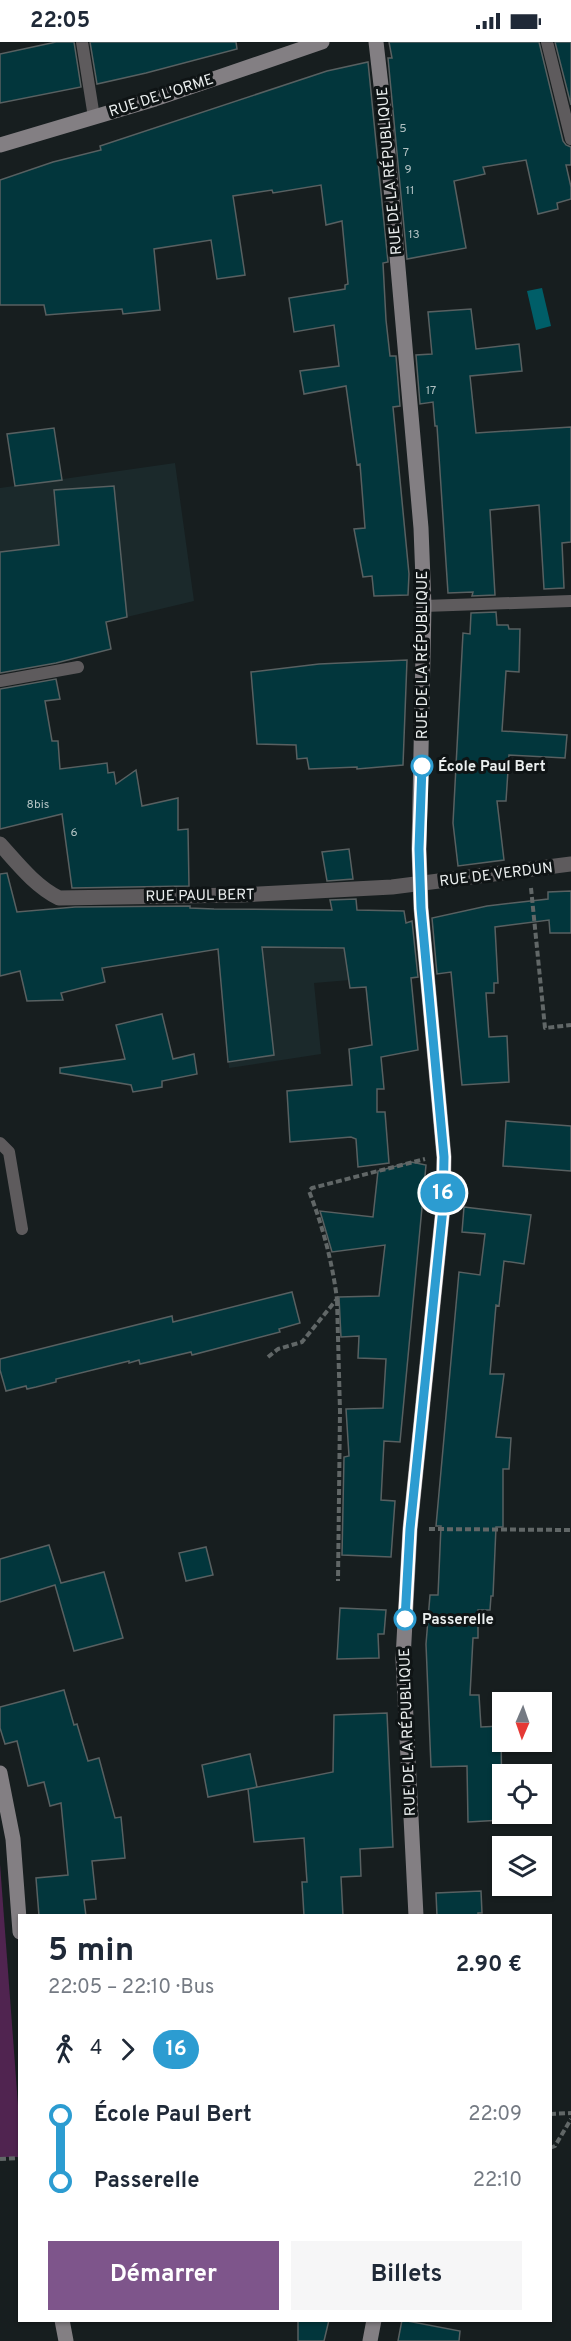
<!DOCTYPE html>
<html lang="fr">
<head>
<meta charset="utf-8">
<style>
	body { margin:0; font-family:Overpass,sans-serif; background:#f6f6f7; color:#1f2937; height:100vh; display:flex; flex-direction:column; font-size:22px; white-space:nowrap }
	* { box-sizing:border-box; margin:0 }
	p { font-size:20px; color:#747a83 }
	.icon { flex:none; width:33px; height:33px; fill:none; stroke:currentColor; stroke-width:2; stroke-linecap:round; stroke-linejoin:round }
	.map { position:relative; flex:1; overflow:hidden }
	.side { position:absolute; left:18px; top:1872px; width:534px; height:408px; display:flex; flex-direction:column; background:#fff; border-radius:0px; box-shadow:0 2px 4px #0004 }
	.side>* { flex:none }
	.badge { padding:0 12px; border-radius:20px; font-size:21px; line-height:39px }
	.needle { width:39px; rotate:182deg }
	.fabs { position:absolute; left:492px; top:1650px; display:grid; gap:12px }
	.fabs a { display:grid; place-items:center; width:60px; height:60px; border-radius:0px; background:#fff; box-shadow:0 2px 4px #0004; font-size:30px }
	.map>.badge { position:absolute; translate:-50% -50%; box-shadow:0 0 0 3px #fff }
	.legs { display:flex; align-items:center; gap:9px; height:66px; padding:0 30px; font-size:20px }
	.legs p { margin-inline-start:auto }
	.head { display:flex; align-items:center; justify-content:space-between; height:102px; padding:0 30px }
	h1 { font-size:33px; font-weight:700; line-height:45px }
	.primary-button { display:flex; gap:12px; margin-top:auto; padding:12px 30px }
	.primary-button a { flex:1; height:69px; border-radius:0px; background:#7e558b; color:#fff; font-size:24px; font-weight:700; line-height:69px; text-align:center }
	.primary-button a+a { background:#f6f6f7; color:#1f2937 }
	ul { padding:0 30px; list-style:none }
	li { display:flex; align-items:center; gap:21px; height:66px; font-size:22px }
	li i { display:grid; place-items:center; width:9px; height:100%; margin:0 8px; background:currentColor }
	li i::after { content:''; width:15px; height:15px; margin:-8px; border:4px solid; border-radius:50%; background:#fff }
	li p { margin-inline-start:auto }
	li:first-child i { background:linear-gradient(#0000 50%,currentColor 0) }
	li:last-child i { background:linear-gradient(currentColor 50%,#0000 0) }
	.status { display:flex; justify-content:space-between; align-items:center; height:42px; padding:0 30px; background:#fff; direction:ltr }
	.status svg { height:16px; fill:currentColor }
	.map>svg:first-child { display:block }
	.built { fill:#1b292b }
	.green { fill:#502450 }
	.water { fill:#005e68 }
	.building { fill:#02363c; stroke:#586061; stroke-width:1.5 }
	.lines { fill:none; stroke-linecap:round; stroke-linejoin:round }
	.path { stroke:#616767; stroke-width:4; stroke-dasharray:6 3; stroke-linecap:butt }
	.service { stroke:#5e5b5d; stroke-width:12 }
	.minor { stroke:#5e5b5d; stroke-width:15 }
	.secondary { stroke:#837f83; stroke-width:15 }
	.line-1-casing { stroke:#fff; stroke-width:14 }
	.line-1 { stroke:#2c9cd1; stroke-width:9 }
	.stop-1-dot { fill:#fff; stroke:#2c9cd1; stroke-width:3 }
	.labels { text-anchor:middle; stroke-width:6; stroke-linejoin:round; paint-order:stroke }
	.number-label { font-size:12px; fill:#b1c1c2 }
	.street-label { font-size:15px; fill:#ebefef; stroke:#0f1415 }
	.stop-label { font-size:15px; font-weight:bold; fill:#ebefef; stroke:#0f1415; text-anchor:start }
</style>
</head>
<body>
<div class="status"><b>22:05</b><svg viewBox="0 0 49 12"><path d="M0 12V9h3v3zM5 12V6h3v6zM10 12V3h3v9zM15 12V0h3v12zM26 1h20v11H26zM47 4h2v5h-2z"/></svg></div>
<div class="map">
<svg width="571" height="2299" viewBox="0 0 571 2299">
	<rect width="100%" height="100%" fill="#171e1f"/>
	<path class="built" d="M175,421L194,559L68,589L0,541V446Z
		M214,867L404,869L411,933L314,941L321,1012L229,1026Z"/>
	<path class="green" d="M0,1822L19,2076V2115H0Z"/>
	<path class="water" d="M542,246L551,284L536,288L527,249Z"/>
	<path class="building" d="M56,0H74L81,45L0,61V12Z
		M90,0H236L237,7L146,31L97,42Z
		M389,0H539L563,99L566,103L571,105V123H566L571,145V157L557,161L558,167L538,172L526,118L483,125L485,132L454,139L466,206L407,217L388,16H392Z
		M555,0H571V63Z
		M368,20L388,220L383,221L386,278L390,314H396L400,364L393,365L409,532L408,553L374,554L372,534L363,535L354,487L365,486L360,422L357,423L346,344L304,352L300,329L339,324L334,283L294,290L289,256L345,247V243L348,242L342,179L326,183L321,143L273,151L272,148L233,154L245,233L217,237L211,198L154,207L160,268L123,272L122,267L46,273L44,263H0V138L53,120L101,108L100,104L327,29Z
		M471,267L476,307L519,302L522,329L470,334L476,391L571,385V500L562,501L564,546L544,547L539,463L490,468L495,553L472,554L473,550L448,551L437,384H435L433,360L420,362L416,313L432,312L428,270Z
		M54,386L62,438L15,444L7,392Z
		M114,444L127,575L106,580L111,607L56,621L0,631V510L59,503L54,448Z
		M496,570L497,583H508L509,587H520L519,630L506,629L502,689L567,693L565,716L509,713L506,759H497L504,818L458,824L453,781L463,591L470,592L471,571Z
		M407,618L403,723L357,727V725L309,727L307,716L297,717L296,703L257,702L251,630L319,622Z
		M56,637L60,657L45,659L52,699H58L60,727L107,721L108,731L114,730L116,742L136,728L142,764L178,756V788L188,787L189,844L72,846L62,772L0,787V647Z
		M349,807L353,837L327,839L322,810Z
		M7,831L17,870L75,865L190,864V866L214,867L332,868L330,858L356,857L357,868L404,869L406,881L412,879L418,935L411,936L418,1008L381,1015L384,1047H377V1070H385L389,1121L358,1125L356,1097L351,1095L290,1100L287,1049L352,1043L349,1007L372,1003L366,945L350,946L344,906L262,905L274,1013L228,1020L218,907L102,926L105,940L61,951L63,958L27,959L20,929L0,934V832Z
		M571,849V891H550L549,878L495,885L498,941H494V951H486L489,995L507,994L509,1040L462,1043L451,930L437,932L432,876L487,864L548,857V850Z
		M162,972L173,1017L194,1012L197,1032L162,1039V1045L133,1050L131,1043L60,1031V1026L125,1017L116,983Z
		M506,1079L571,1084V1129L503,1124Z
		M411,1120L426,1123L400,1400L384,1399L381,1458L395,1459L391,1515L342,1513L344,1415L349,1414L346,1367L383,1366L386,1317L358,1316L359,1294L341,1295L339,1255L379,1254L385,1203L332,1210L320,1169L373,1175L378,1129Z
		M464,1165L531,1173L524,1222L504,1219L499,1264L496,1263L490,1332H504L496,1395L511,1396L509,1427H503V1485H496L493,1554H491L490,1568H478V1596H473L470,1653H479L481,1685L501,1684L502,1778L468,1780L467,1724L431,1725L426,1602L430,1553H438L441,1484H436L459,1230L480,1233L485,1192L462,1190Z
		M292,1250L300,1281L279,1287L280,1290L192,1313L191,1310L140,1322L139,1318L129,1321V1319L56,1337V1340L36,1345L27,1347L26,1344L6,1349L0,1328V1317L172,1274L173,1280Z
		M49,1503L61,1541L104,1530L123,1596L74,1609L55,1543L0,1560V1517Z
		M206,1505L213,1533L186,1539L179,1511Z
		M340,1566L386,1568L384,1592H378L379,1616L337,1617Z
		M64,1648L74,1683L77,1682L88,1719L99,1716L115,1776L121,1775L125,1816L92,1819L96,1857L84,1858L86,1874H39L36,1836L68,1833L61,1761L50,1764L44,1740L28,1744L17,1699L5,1702L0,1686V1665Z
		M387,1671L393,1805L360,1807L361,1834L341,1835L343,1874H304L302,1840H307L304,1796L254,1800L248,1747L333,1730L334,1673Z
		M250,1712L257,1745L208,1755L202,1723Z
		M481,1849L482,1871H478V1874H437L436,1851Z
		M298,2278H329L324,2299H298Z
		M402,2278L460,2289L459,2299H398Z"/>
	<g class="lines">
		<path class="path" d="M531,846L545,986L571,983
			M337,1258L340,1369L338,1539
			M268,1315L278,1307L302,1300L337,1257C332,1219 323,1185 309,1149L312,1146L425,1117
			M429,1487L571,1488
			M550,2072L571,2071
			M550,2106L555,2104L571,2077
			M0,2117L20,2116"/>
		<path class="service" d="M82,0L94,75
			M547,0L571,97
			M424,564L571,559
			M0,639L78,625
			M0,1101L9,1110L22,1187"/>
		<path class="minor" d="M0,802C18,822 35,844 59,856L241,853L392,845L571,822"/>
		<path class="secondary" d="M376,0L385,78L421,486L424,564L419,807L421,866L444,1115L443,1166L410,1487L403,1617L416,1874
			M0,103L155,57L322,0
			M0,1731L13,1797L20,1890
			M62,2278L66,2299
			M370,2299L374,2278"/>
	</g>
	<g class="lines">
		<g class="line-1-casing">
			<path id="line-1" d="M405,1577L410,1487L443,1166L444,1115L421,866L419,807L422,724"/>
		</g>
		<use href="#line-1" class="line-1"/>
	</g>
	<g class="stop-1-dot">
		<circle cx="422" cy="724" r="10"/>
		<circle cx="405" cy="1577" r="10"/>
	</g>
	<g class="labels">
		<g class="number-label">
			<text x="403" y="90">5</text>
			<text x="406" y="114">7</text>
			<text x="408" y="131">9</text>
			<text x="410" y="152">11</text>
			<text x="414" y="196">13</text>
			<text x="431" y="352">17</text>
			<text x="38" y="766">8bis</text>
			<text x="74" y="794">6</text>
		</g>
		<g class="street-label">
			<text transform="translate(161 53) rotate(-18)" y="5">RUE DE L'ORME</text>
			<text transform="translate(389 129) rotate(-95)" y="5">RUE DE LA RÉPUBLIQUE</text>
			<text transform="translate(422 613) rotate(-90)" y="5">RUE DE LA RÉPUBLIQUE</text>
			<text transform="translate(496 832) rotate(-7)" y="5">RUE DE VERDUN</text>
			<text transform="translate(200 853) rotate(-1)" y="5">RUE PAUL BERT</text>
			<text transform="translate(407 1690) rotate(-92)" y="5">RUE DE LA RÉPUBLIQUE</text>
		</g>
		<g class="stop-label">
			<text x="438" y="729">École Paul Bert</text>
			<text x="422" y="1582">Passerelle</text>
		</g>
	</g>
</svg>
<div class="fabs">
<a><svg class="needle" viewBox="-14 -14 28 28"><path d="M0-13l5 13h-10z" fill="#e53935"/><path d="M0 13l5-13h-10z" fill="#747a83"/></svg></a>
<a><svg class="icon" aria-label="locate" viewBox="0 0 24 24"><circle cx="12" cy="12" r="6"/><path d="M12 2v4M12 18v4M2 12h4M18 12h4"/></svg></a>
<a><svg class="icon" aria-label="layers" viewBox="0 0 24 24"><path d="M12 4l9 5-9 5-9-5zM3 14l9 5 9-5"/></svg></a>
</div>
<b class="badge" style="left:443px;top:1151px;background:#2c9cd1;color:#fff">16</b>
<section class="side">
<div class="head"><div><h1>5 min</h1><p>22:05 – 22:10 · Bus</p></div><b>2.90 €</b></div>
<div class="legs"><svg class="icon" aria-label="walk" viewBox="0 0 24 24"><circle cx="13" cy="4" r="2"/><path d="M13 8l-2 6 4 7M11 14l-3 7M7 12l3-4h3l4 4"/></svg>4<svg class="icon" aria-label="forward" viewBox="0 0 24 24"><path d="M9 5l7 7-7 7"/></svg><b class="badge" style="background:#2c9cd1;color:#fff">16</b></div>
<ul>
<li><i style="color:#2c9cd1"></i><b>École Paul Bert</b><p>22:09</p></li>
<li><i style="color:#2c9cd1"></i><b>Passerelle</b><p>22:10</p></li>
</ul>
<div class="primary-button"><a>Démarrer</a><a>Billets</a></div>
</section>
</div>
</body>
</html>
